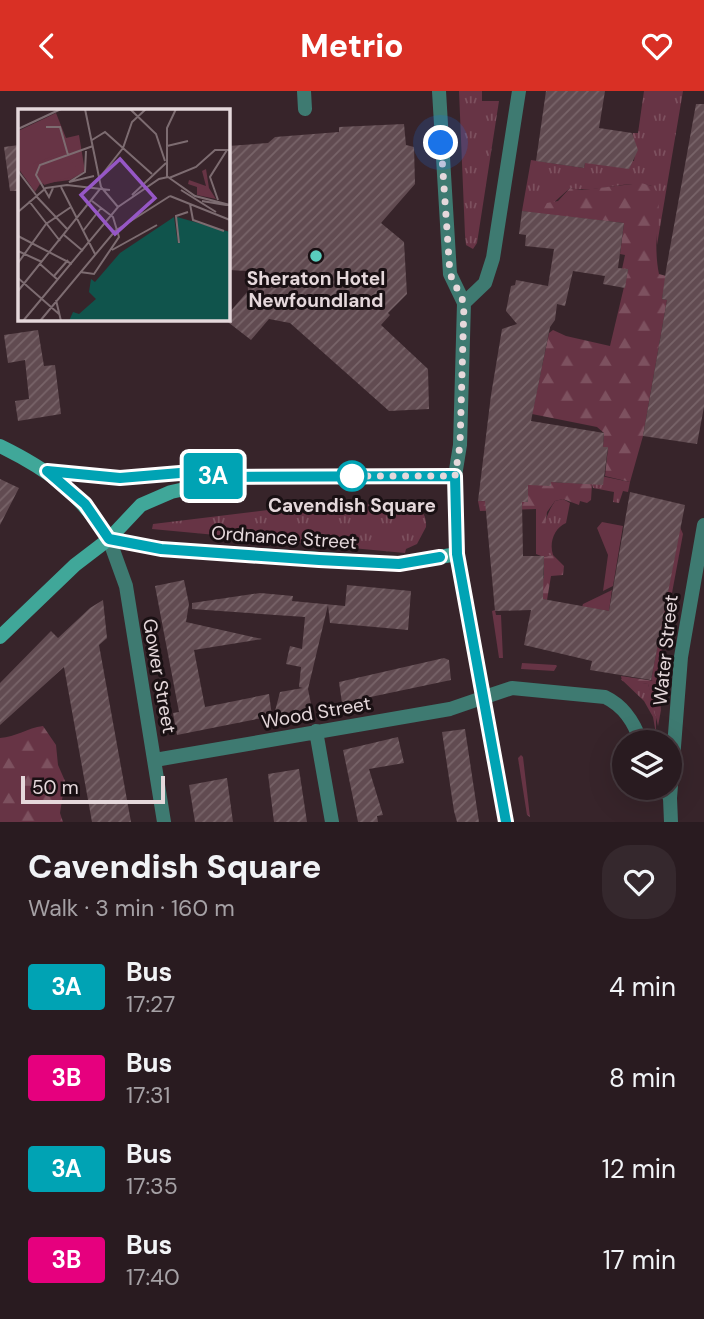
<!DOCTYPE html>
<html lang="en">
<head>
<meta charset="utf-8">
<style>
	body { margin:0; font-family:"DM Sans",sans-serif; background:#35282d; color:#f1f3f6; height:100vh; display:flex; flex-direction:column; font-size:26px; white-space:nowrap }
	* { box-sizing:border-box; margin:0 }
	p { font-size:23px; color:#a5a1a5 }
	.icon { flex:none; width:38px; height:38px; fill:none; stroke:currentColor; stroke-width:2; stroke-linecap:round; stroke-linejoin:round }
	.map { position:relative; height:731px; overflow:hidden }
	.drawer { display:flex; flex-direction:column; background:#291b20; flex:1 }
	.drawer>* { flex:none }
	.badge { padding:0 14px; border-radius:5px; font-size:24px; line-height:46px }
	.tools { position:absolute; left:612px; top:639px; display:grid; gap:14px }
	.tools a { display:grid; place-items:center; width:70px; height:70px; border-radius:50%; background:#291b20; box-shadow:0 7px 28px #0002,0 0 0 2px #45393e; font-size:35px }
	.scale { position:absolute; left:21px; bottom:18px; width:144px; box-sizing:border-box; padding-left:7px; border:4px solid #e5d8db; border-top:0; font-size:19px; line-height:24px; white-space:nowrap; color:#e5d8db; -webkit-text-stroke:5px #191013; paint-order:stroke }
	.you { position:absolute; width:35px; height:35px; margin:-18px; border:5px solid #fff; border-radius:50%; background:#1a73e8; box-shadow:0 0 0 10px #1a73e833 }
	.map>.badge { position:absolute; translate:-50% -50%; box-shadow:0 0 0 4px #fff }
	.round { display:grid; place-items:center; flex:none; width:74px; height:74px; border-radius:28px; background:#35282d }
	.summary { display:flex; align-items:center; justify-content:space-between; height:119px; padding:0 28px }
	h1 { font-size:33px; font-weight:800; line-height:52px }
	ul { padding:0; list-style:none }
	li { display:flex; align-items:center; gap:21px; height:91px; padding:0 28px }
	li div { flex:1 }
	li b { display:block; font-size:26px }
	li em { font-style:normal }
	li .badge { min-width:77px; font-weight:700; text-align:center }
	header { display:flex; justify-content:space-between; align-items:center; height:91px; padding:0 28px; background:#d93025; color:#fff; font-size:32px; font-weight:800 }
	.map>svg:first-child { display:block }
	.grass { fill:url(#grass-tufts) }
	.forest { fill:url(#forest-firs) }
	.garden { fill:#673445 }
	.building { fill:url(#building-hatch) }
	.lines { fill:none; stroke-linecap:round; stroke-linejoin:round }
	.minor { stroke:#3e7a71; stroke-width:14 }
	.tertiary { stroke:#3e7a71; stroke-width:14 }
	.secondary { stroke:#40a799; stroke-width:14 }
	.line-casing { stroke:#fff; stroke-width:16 }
	.line { stroke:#00a3b4; stroke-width:10 }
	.walk { stroke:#e5d8db; stroke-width:7; stroke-dasharray:0 12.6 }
	.poi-dot { fill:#59cebe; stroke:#191013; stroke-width:2.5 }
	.stop-dot { fill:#fff; stroke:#00a3b4; stroke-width:3.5 }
	.labels { text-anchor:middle; stroke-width:6; stroke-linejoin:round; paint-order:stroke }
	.poi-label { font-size:19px; font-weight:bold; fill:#e5d8db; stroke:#191013 }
	.stop-label { font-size:19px; font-weight:bold; fill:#e5d8db; stroke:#191013 }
	.street-label { font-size:19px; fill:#e5d8db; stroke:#191013 }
	.inset-road { fill:none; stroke:#7d6c71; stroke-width:2 }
	.view { fill:#9657c6; fill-opacity:0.15; stroke:#9657c6; stroke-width:3.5 }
	.inset-edge { fill:none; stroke:#e5d8db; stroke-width:3.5 }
</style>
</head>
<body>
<header><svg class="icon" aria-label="back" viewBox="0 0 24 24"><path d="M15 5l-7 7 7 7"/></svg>Metrio<svg class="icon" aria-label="heart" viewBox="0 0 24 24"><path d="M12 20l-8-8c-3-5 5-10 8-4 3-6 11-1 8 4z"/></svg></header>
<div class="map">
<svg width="704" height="731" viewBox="0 0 704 731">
	<defs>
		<pattern id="grass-tufts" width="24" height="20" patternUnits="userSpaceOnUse" patternTransform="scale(1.75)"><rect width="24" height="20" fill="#673445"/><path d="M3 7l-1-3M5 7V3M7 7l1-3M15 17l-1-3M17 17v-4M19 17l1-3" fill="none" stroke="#7d515f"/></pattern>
		<pattern id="forest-firs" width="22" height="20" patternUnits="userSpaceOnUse" patternTransform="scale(1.75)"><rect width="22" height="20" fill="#673445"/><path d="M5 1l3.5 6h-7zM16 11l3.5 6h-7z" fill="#7d515f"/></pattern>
		<pattern id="building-hatch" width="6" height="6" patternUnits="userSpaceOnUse" patternTransform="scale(1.75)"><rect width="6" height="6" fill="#614b51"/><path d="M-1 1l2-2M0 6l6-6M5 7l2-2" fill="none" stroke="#786469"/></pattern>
	</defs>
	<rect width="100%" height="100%" fill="#37242a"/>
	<path class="grass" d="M459,0H482V10H499L477,152L473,158L466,154L465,144Z
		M644,0H683L657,154L652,95C627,88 597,103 570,97L541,123L522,120L531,69L584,77L585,72L634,70L636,54L631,53L633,42H638Z
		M601,385L630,391L628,401L623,400L619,412L613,411L614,401L593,397L592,393Z
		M563,408L570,412L566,432C554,437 549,452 553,464L544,466L541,465C541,445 544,426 555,410Z
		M376,413C395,412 428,408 426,436L417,453L406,458L405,462L152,438L153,433L268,419Z
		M621,588L648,593L656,618V643L653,626L644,610Z
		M521,664L523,666L530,726L527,724L518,667Z"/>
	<path class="forest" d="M641,92L652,95L660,105C657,130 654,159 659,183L666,185L662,208L667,209L643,345L630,391L605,385L608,357L603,356L604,342L597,336L532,323L549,242L553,239L566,245L610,255L628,179L622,178L625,164L620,163L624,132L541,123L547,112L558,110L570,97L582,99Z
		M528,390L551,395V391L592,393L591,409L587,412L580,410L579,414L563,408L555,410L547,421L541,465L536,463V418L480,420L478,410L528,411Z
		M553,464L564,475L563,484L551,485L547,509L534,506L539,488L544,487V466Z
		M621,585L654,590L658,593L661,619L658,635L648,593L622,590Z
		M43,635L56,654L58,674L65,690L60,722L63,731H0V647C16,646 27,637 43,635Z"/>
	<path class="garden" d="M602,431L623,435L613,495L603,500L608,464L597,437Z
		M680,436L683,443L664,545L659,588L661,619L658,593L651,589Z
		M612,499L609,520L582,516L583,513Z
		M495,519L496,524H501L503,567H499L492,520Z
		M522,572L556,574L557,575L554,580L521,578Z"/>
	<path class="building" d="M546,0H605L599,37L632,42L638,59L629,78L585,72L584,77L536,70Z
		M696,13H704V316L697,353L643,345L667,209L662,208L666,179Z
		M404,33L406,54L414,56L415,93L381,132L404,151L407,203L388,222L390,224L381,234L428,278L429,318L389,320L290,232L269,228L251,249L224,228H228V223L248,200L247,180L228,179V55L268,52L275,46L339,41V36Z
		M19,54V100H10L4,56Z
		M522,120L624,132L618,177L628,178L625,197L603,193L605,185L573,180L565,215L557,213L555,229L550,236L531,330L604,342L603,356H608L603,394L551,391V395L528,394V411H522L523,465H544L543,508L609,520L630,401L685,414L651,589L590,579L592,570L524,554L531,519L495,520L485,410H478L491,304L502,238L517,233L506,220L511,195L515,194L516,189L548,195L554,158L525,155L526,144L519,143Z
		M38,239L44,275L55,274L61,323L18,330L15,310L29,308L25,269L8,272L4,244Z
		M0,388L19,397L0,434Z
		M184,489L189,513L186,531L262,548L194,559L205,616L269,603L272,625L177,644L173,622L179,621L155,495Z
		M347,494L411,500L408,539L330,532L328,514L308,598L312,618L274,624L280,601L303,597L299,596L301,576L286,573L290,555L302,558L305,526L192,518V512L260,502L293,505L292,510L345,515Z
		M103,509L107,547L99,554L131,731H92L64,576L0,634V592L51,540L58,547L90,517Z
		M444,567L449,569L451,589L342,612L339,591Z
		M465,638L479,731H457L454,720L442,641Z
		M398,646L404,672L369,678L383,724L377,725L378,731H358L343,659Z
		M299,678L307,731H274L268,683Z
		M227,687L233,731H195L189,694Z"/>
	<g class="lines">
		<path class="minor" d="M304,0L305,18
			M439,0L450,183L464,212
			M109,448L126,495L164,731
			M316,640L332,731
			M155,669L450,618L482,607
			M670,707L681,566L704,434"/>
		<path class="tertiary" d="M482,607L512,597L605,606C624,615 634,631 641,651
			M664,696L670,707L671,731
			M506,731L457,463L455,385L460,354L464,212L485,192L493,167L519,0"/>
		<path class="secondary" d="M0,355C51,380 78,401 109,448
			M47,380L120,387L204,380L216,386
			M109,448L161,458L399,473L457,463
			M0,546L75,474L109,448L141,414L171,401L203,394L216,386L455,385"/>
	</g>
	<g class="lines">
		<g class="line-casing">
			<path id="line" d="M440,466L399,473L319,469L161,458L109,448L85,413L47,380L120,387L204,380L216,386L455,385L457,463L506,731"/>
		</g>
		<use href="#line" class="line"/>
		<path class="walk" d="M352,385H341H455L460,354L464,212L450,183L441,52"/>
	</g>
	<circle class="poi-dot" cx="316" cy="165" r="7"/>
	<circle class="stop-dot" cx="352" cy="385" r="14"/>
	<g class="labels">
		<g class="poi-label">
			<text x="316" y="194">Sheraton Hotel<tspan x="316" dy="22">Newfoundland</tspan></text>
		</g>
		<g class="stop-label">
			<text x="352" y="421">Cavendish Square</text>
		</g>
		<g class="street-label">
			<text transform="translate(284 446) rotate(4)" y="7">Ordnance Street</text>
			<text transform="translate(665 559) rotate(-84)" y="7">Water Street</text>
			<text transform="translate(160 585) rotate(80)" y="7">Gower Street</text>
			<text transform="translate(316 621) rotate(-10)" y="7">Wood Street</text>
		</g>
	</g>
	<g transform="translate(18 18)">
		<rect width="212" height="212" fill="#37242a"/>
		<path d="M38,4L48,29L61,26L67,62L52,71L22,75L17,83L0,59V22Z" fill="#673445"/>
		<path d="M46,42L63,65L26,76L15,55ZM188,60L191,79L198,90L179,86V78L170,75L171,71L188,77L184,62Z" fill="#673445"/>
		<path d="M156,108L160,135L159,108L212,123V212H51L55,203L61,205L78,190L71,183L73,170L77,173L102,144Z" fill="#10544c"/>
		<path class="inset-road" d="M67,0L83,78M112,0L138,25L147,52M162,0H184M28,18H42L50,46M0,20L43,0M74,31L87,23L134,65M149,37L170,32M68,42L67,63L51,73L76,67M0,62L18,86M83,67L105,39L114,13L128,0M149,68V19L158,0M151,69L178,58L197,41H212M43,78L77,145M83,78L100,98M35,79L31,88L18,66L22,56L75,37M163,81L198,103M114,86L148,54M18,87L50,121M152,87L212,111M200,91L192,68L209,41M11,92L42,132M184,92L208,96M172,95L175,111L206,122M0,103L28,79L49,76L92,81M65,122L83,99M46,126L65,142M0,127L54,155M161,134L158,107L170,103M94,141L139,116M0,142L24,153M0,154L28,115L53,98M22,155L40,171M62,163L76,165L101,128L95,108L74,92M36,167L50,151M0,169L41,205M0,182L82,80M38,191L43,212M5,212L100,98L141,70L150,68L177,87L212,96M22,212L97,122L152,87"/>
		<path class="view" d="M102,50L137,89L97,125L63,86Z"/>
		<rect width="212" height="212" class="inset-edge"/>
	</g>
</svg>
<div class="tools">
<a><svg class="icon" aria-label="layers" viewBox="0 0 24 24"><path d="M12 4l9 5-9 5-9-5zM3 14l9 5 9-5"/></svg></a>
</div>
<div class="scale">50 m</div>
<div class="you" style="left:441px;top:52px"></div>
<b class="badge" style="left:213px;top:385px;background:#00a3b4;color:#fff">3A</b>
</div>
<section class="drawer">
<div class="summary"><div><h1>Cavendish Square</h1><p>Walk · 3 min · 160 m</p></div><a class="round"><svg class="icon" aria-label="heart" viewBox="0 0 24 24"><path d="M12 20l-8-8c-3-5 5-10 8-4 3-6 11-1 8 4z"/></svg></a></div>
<ul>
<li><span class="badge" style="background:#00a3b4;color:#fff">3A</span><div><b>Bus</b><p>17:27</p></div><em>4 min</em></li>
<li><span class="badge" style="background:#e6007e;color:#fff">3B</span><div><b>Bus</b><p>17:31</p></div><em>8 min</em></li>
<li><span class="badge" style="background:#00a3b4;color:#fff">3A</span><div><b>Bus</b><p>17:35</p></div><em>12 min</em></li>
<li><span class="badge" style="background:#e6007e;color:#fff">3B</span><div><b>Bus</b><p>17:40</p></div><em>17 min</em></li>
</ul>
</section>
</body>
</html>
